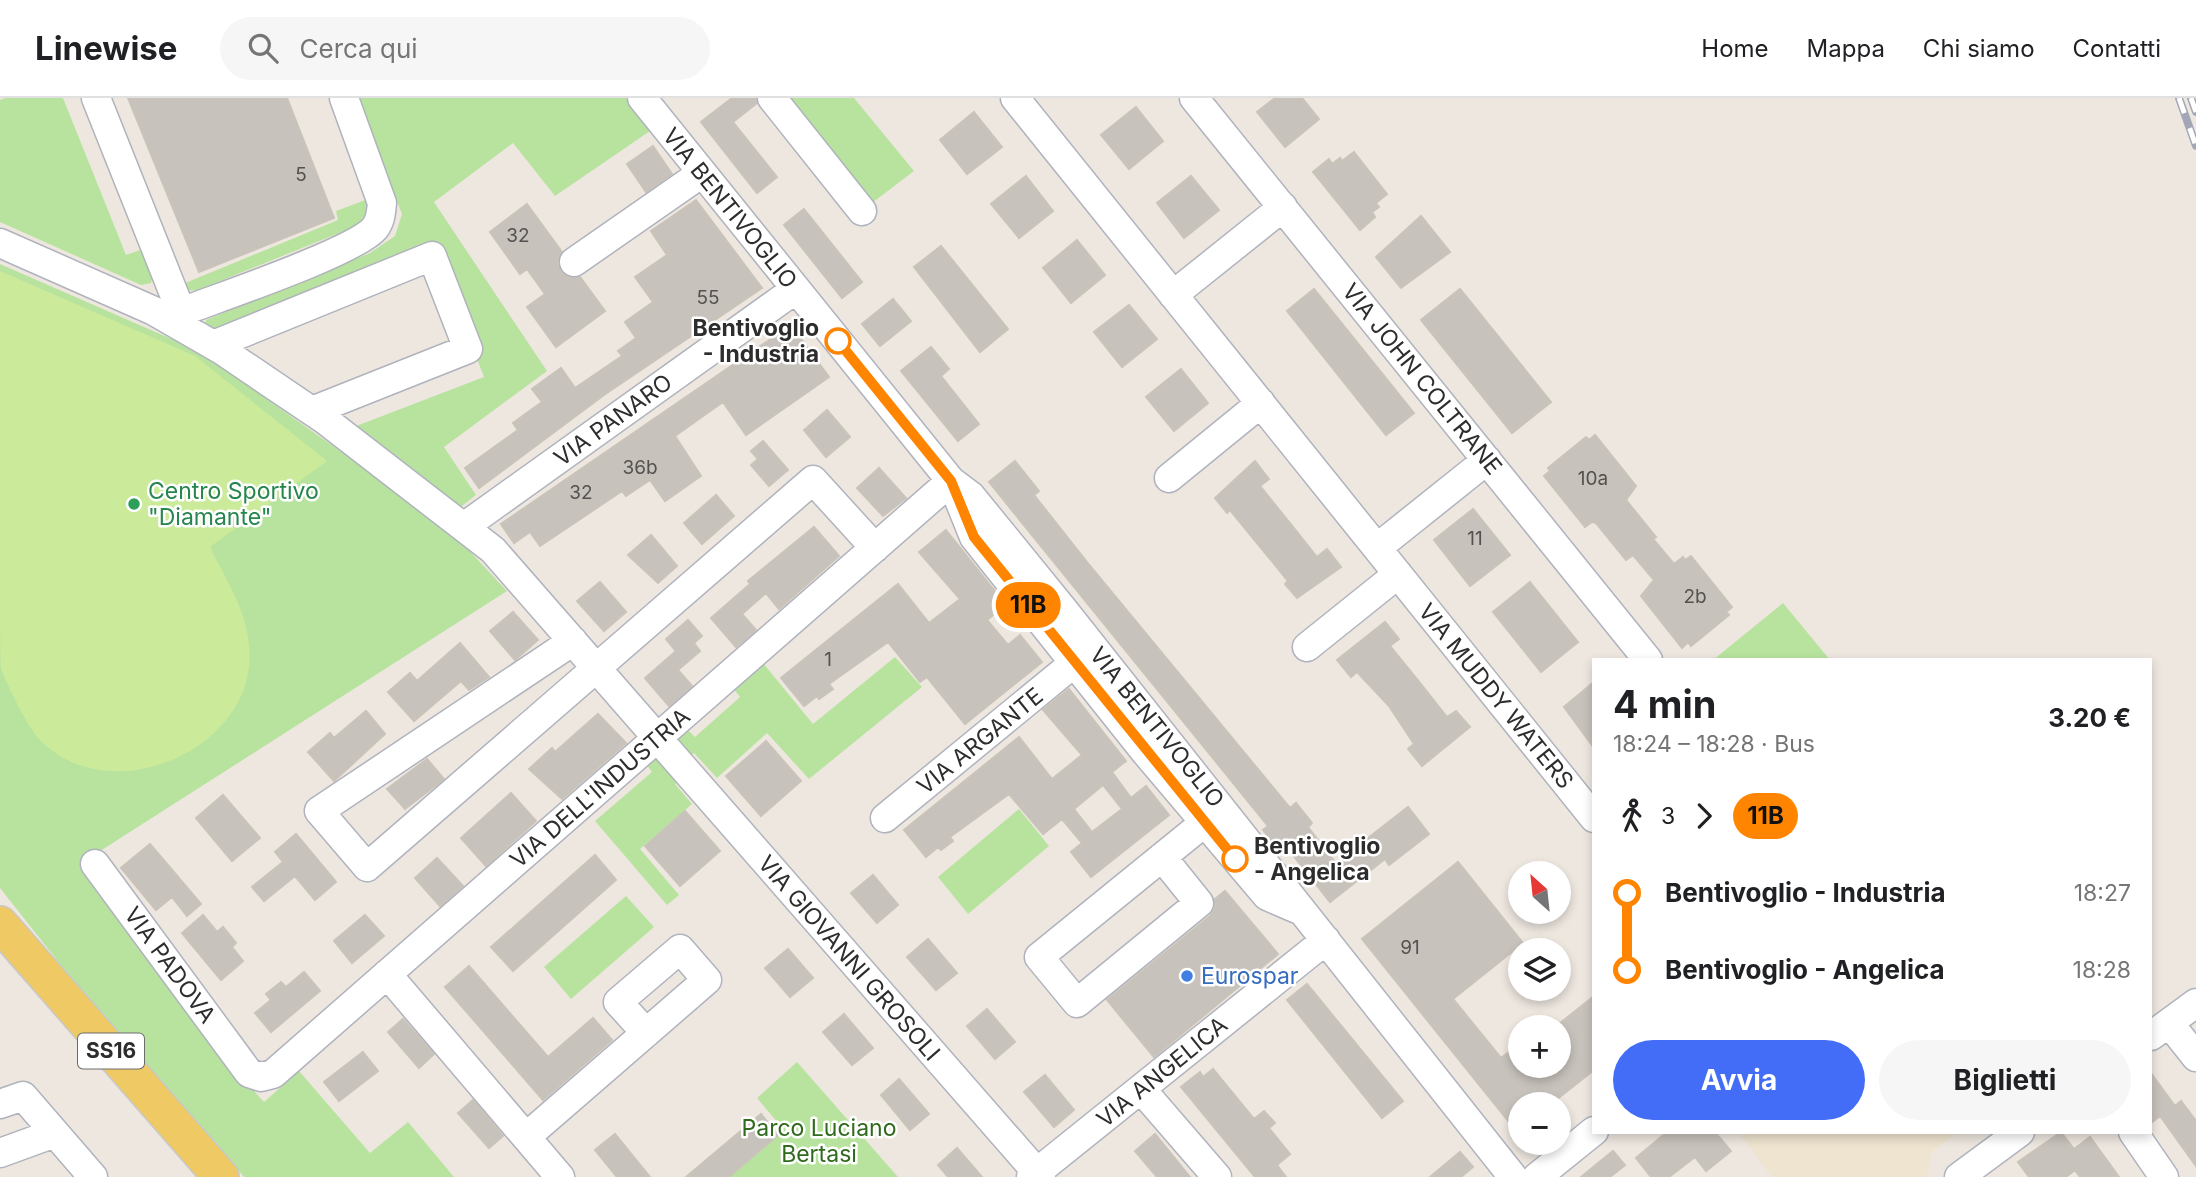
<!DOCTYPE html>
<html lang="it">
<head>
<meta charset="utf-8">
<style>
	body { margin:0; font-family:Inter,sans-serif; background:#f6f6f6; color:#202124; height:100vh; display:flex; flex-direction:column; font-size:26px; white-space:nowrap }
	* { box-sizing:border-box; margin:0 }
	p { font-size:23px; color:#757577 }
	.icon { flex:none; width:38px; height:38px; fill:none; stroke:currentColor; stroke-width:2; stroke-linecap:round; stroke-linejoin:round }
	.map { position:relative; flex:1; overflow:hidden }
	.details { position:absolute; left:1592px; top:560px; width:560px; height:476px; display:flex; flex-direction:column; background:#fff; border-radius:0px; box-shadow:0 4px 10px #0003 }
	.details>* { flex:none }
	.badge { padding:0 14px; border-radius:23px; font-size:24px; line-height:46px }
	.needle { width:46px; rotate:333deg }
	.tools { position:absolute; left:1508px; top:763px; display:grid; gap:14px }
	.tools a { display:grid; place-items:center; width:63px; height:63px; border-radius:50%; background:#fff; box-shadow:0 4px 10px #0003; font-size:35px }
	.map>.badge { position:absolute; translate:-50% -50%; box-shadow:0 0 0 4px #fff }
	.legs { display:flex; align-items:center; gap:10px; height:77px; padding:0 21px; font-size:23px }
	.legs p { margin-inline-start:auto }
	.summary { display:flex; align-items:center; justify-content:space-between; height:119px; padding:0 21px }
	h1 { font-size:38px; font-weight:700; line-height:52px }
	.primary-button { display:flex; gap:14px; margin-top:auto; padding:14px 21px }
	.primary-button a { flex:1; height:80px; border-radius:42px; background:#446df7; color:#fff; font-size:28px; font-weight:700; line-height:80px; text-align:center }
	.primary-button a+a { background:#f6f6f6; color:#202124 }
	ul { padding:0 21px; list-style:none }
	li { display:flex; align-items:center; gap:24px; height:77px; font-size:26px }
	li i { display:grid; place-items:center; width:10px; height:100%; margin:0 9px; background:currentColor }
	li i::after { content:''; width:18px; height:18px; margin:-9px; border:5px solid; border-radius:50%; background:#fff }
	li p { margin-inline-start:auto }
	li:first-child i { background:linear-gradient(#0000 50%,currentColor 0) }
	li:last-child i { background:linear-gradient(currentColor 50%,#0000 0) }
	header { display:flex; align-items:center; gap:42px; box-sizing:border-box; height:98px; padding:0 35px; background:#fff; border-bottom:2px solid #e0e0e0 }
	header strong { font-size:33px }
	nav { display:flex; gap:38px; margin-inline-start:auto; font-size:24px }
	.search { width:490px; height:63px; background:#f6f6f6; display:flex; align-items:center; gap:18px; box-sizing:border-box; padding:0 24px; border-radius:38px; color:#757577; font-size:26px }
	.map>svg:first-child { display:block }
	.education { fill:#efe4d0 }
	.green { fill:#b8e39e }
	.pitch { fill:#cbea9a }
	.building { fill:#c7c2bb; stroke:#cac3b9; stroke-width:2; fill-rule:evenodd }
	.lines { fill:none; stroke-linecap:round; stroke-linejoin:round }
	.minor-casing { stroke:#b0b3bd; stroke-width:31 }
	.major-casing { stroke:#c8c8c8; stroke-width:38 }
	.minor { stroke:#fff; stroke-width:28 }
	.major { stroke:#eec964; stroke-width:35 }
	.rail-casing { stroke:#a2a6b7; stroke-width:8 }
	.rail { stroke:#fff; stroke-width:5; stroke-dasharray:16; stroke-linecap:butt }
	.line-1-casing { stroke:#fff; stroke-width:16 }
	.line-1 { stroke:#ff8400; stroke-width:10 }
	.stop-1-dot { fill:#fff; stroke:#ff8400; stroke-width:3.5 }
	.leisure-dot { fill:#2e9e5b; stroke:#fff; stroke-width:2.5 }
	.shop-dot { fill:#3f7fe0; stroke:#fff; stroke-width:2.5 }
	.labels { text-anchor:middle; stroke-width:5; stroke-linejoin:round; paint-order:stroke }
	.number-label { font-size:19px; fill:#545250 }
	.shield { fill:#fff; stroke:#6c6c6c; stroke-width:2 }
	.shield-label { font-size:21px; font-weight:bold; fill:#2d2d2d }
	.street-label { font-size:23px; fill:#2d2d2d; stroke:#fff }
	.stop-label { font-size:23px; font-weight:bold; fill:#2d2d2d; stroke:#fff; text-anchor:end }
	.leisure-label { font-size:23px; fill:#27864d; stroke:#fff; text-anchor:start }
	.shop-label { font-size:23px; fill:#366cbe; stroke:#fff; text-anchor:start }
	.park-label { font-size:23px; fill:#306a1c; stroke:#fff }
</style>
</head>
<body>
<header>
<strong>Linewise</strong>
<div class="search"><svg class="icon" aria-label="search" viewBox="0 0 24 24"><circle cx="10" cy="10" r="6"/><path d="M15 15l6 6"/></svg>Cerca qui</div>
<nav><a>Home</a><a>Mappa</a><a>Chi siamo</a><a>Contatti</a></nav>
</header>
<div class="map">
<svg width="2196" height="1079" viewBox="0 0 2196 1079">
	<rect width="100%" height="100%" fill="#eee7e0"/>
	<path class="education" d="M1738,1034H1959L1932,1054L1927,1079H1772Z"/>
	<path class="green" d="M5,0H63L126,157L143,151L153,177L151,185L141,187L0,124V2Z
		M356,0H626L650,33L555,98L513,45L434,104L547,273L444,349L476,397L458,411L351,330L484,279L432,143L212,233L205,230L206,222L370,155L395,138L402,116Z
		M790,0H854L914,73L872,105Z
		M368,101L369,112L359,127L198,192L182,193L178,188L338,122L336,113Z
		M0,166L199,253L447,429L507,493L83,764L234,971L264,1004L299,973L370,1055L408,1024L454,1079H244L75,885L0,790Z
		M1783,505L1830,562H1713Z
		M895,559L922,589L809,681L767,635L717,680L694,655L688,660L670,640L684,628L695,639L740,599L733,590L763,565L813,626Z
		M656,653L680,682L675,686L692,706L640,751L679,797L667,807L595,723L652,674L644,663Z
		M1019,711L1049,748L968,816L938,779Z
		M626,798L654,829L571,901L544,869Z
		M797,964L898,1079H730L784,1032L757,1000Z"/>
	<path class="pitch" d="M0,173L195,258L327,363L210,449C225,481 246,510 249,547C260,650 110,716 39,641C27,628 8,588 1,571C0,555 0,501 0,481C0,379 0,276 0,173Z"/>
	<path class="building" d="M128,0H287L334,120L199,174Z
		M732,0H756L757,5L733,24L777,79L757,95L701,24Z
		M1275,0H1302L1319,21L1285,49L1257,14Z
		M1136,9L1163,43L1129,71L1101,37Z
		M974,14L1002,49L967,76L940,42Z
		M653,48L672,76L646,94L627,66Z
		M1354,54L1387,96L1376,105L1379,109L1372,114L1375,119L1360,132L1313,74L1329,61L1332,66L1340,60L1342,63Z
		M1026,78L1053,113L1019,140L991,106Z
		M1191,78L1219,112L1184,140L1157,105Z
		M696,102L762,190L604,297L479,390L465,370L518,332L513,325L542,304L532,291L561,270L575,290L622,258L618,253L636,240L625,224L653,204L635,179L667,157L651,133Z
		M527,106L562,154L557,165L561,174L568,179H580L605,213L556,249L527,209L545,196L527,171L520,176L490,134Z
		M804,111L862,184L842,200L784,127Z
		M1421,118L1450,154L1401,190L1376,159Z
		M1077,142L1105,177L1071,205L1043,170Z
		M941,148L1008,231L980,254L914,169Z
		M1314,191L1414,315L1386,337L1287,213Z
		M1460,191L1551,304L1512,335L1421,222Z
		M893,201L911,223L880,248L862,226Z
		M1129,207L1157,241L1122,269L1094,234Z
		M791,227L829,279L746,337L723,304L675,338L701,378L665,403L650,382L626,398L622,393L540,448L530,434L514,445L501,426Z
		M931,249L949,271L941,278L979,326L958,343L901,273Z
		M1181,271L1208,305L1174,333L1146,299Z
		M827,312L850,339L826,359L804,332Z
		M1595,337L1636,388L1626,402L1656,439L1653,441L1674,466L1683,459L1685,462L1691,458L1732,509L1726,514L1729,517L1691,548L1688,544L1682,550L1641,498L1654,482L1633,457L1626,462L1596,425L1592,424L1585,429L1544,378L1550,373L1548,370L1586,339L1589,342Z
		M763,343L788,372L769,388L751,367L758,361L751,353Z
		M1015,363L1039,393L1034,397L1087,464L1290,710L1296,705L1312,725L1308,729L1336,765L1408,709L1429,736L1389,767L1385,761L1330,804L1285,747L1279,752L1263,732L1268,728L989,384Z
		M1255,363L1269,381L1260,388L1297,434L1317,459L1327,451L1341,469L1297,500L1285,486L1288,483L1230,412L1227,415L1215,400Z
		M879,370L906,400L883,418L857,390Z
		M716,397L734,418L702,446L684,425Z
		M1473,411L1510,457L1470,488L1434,442Z
		M814,429L839,458L779,511L766,495L742,516L756,532L736,549L711,520L750,486L748,483Z
		M946,432L1006,507L987,522L1008,547L1020,537L1042,564L965,626L927,579L920,584L888,544L829,586L833,591L819,601L817,598L804,608L781,580L898,486L929,525L960,501L919,454Z
		M651,437L677,468L658,485L628,457Z
		M600,484L626,514L604,533L577,503Z
		M1530,484L1578,544L1541,574L1493,514Z
		M513,514L538,542L515,562L490,533Z
		M688,522L702,538L694,545L700,553L678,572L692,588L669,608L645,580L676,553L666,541Z
		M1385,524L1399,541L1390,548L1420,585L1447,619L1456,613L1470,629L1422,668L1408,651L1414,646L1389,608L1357,574L1351,579L1337,562Z
		M460,545L489,579L469,592L461,583L414,623L388,594L410,575L417,583Z
		M1594,584V650L1564,609Z
		M1069,591L1126,663L1112,674L1131,700L1146,688L1169,717L1091,779L1071,754L1082,745L1062,721L1043,736L1009,696L950,739L953,743L941,752L938,749L926,759L904,732L1019,639L1052,681L1082,657L1043,612ZM1103,687L1122,711L1092,734L1074,711Z
		M366,613L385,636L334,683L308,654L330,635L334,640Z
		M598,616L626,645L562,701L529,671L552,650L555,654Z
		M766,643L801,683L761,718L726,678Z
		M427,661L444,681L405,711L387,691Z
		M511,695L536,723L486,768L461,740Z
		M223,697L260,740L232,763L196,720Z
		M685,713L720,753L680,788L645,748Z
		M296,736L336,784L315,802L295,778L264,803L252,789L283,764L275,754Z
		M150,746L201,806L187,818L172,799L156,812L121,770Z
		M595,757L616,782L513,873L491,849Z
		M437,760L463,788L440,808L415,780Z
		M1458,764L1523,845L1453,901L1501,960L1509,954L1527,976L1538,968H1559V926L1594,898V972L1556,1002L1550,996L1537,1006H1521V1039L1362,841Z
		M873,777L898,807L877,825L851,795Z
		M1225,793L1278,856L1154,959L1107,902L1210,818L1215,810V801Z
		M203,817L217,834L223,829L236,845L232,849L243,863L221,882L182,835Z
		M365,817L384,838L352,865L334,843Z
		M928,841L957,875L936,892L907,859Z
		M788,851L813,880L790,899L765,870Z
		M469,868L548,959L593,920L612,942L543,1002L445,889Z
		M304,874L320,893L271,934L255,915L271,902L266,896L281,884L286,889Z
		M1307,886L1403,1003L1382,1020L1287,902Z
		M987,911L1015,944L995,961L967,928Z
		M844,916L873,950L852,967L823,934Z
		M403,921L434,956L419,970L388,934Z
		M363,954L378,973L339,1003L324,984Z
		M1213,971L1254,1021L1264,1013L1275,1025L1269,1030L1290,1056L1277,1067L1286,1079H1255L1181,989L1200,974L1203,979Z
		M2151,975L2175,1008L2181,1003L2196,1023V1068L2160,1018L2151,1025Z
		M1045,977L1074,1012L1054,1029L1024,994Z
		M899,981L929,1016L910,1032L881,997Z
		M473,1002L503,1038L489,1050L458,1015Z
		M761,1016L778,1037L729,1079H686Z
		M1667,1034H1715L1731,1053L1706,1073L1695,1059L1669,1079H1651L1636,1060Z
		M2061,1034L2074,1051L2090,1039L2119,1079H2080L2075,1072L2066,1079H2029L2018,1064Z
		M615,1036L650,1079H617L595,1052Z
		M1155,1036L1190,1079H1157L1135,1053Z
		M957,1050L982,1079H948L938,1067Z
		M1613,1053L1625,1067L1610,1079H1581Z
		M1460,1054L1473,1069L1461,1079H1430Z"/>
	<g class="lines">
		<g class="minor-casing">
			<path id="minor" d="M96,0L188,231
				M642,0L951,383L971,398L1063,511L1513,1079
				M772,0L862,113
				M1015,0L1594,720
				M1194,0L1648,562
				M0,145L154,213L220,251L325,322L493,452L1041,1079
				M574,164L702,75
				M1173,197L1283,109
				M181,214C217,200 355,154 375,130C381,122 381,114 382,105L344,0
				M213,247L432,158L468,251L312,313
				M1169,380L1261,305
				M955,392L974,439L1146,655L1267,798L1297,811
				M465,428L796,191
				M1377,450L1487,362
				M573,543L319,713L367,769L813,382L875,450
				M1307,549L1398,476
				M885,720L1074,565
				M1162,759L1199,805L1077,905L1039,859L1204,725L1221,722
				M95,766L249,975L261,979L273,976L951,383
				M387,876L560,1079
				M2169,925L2196,959
				M2151,938L2196,905
				M1141,991L1217,1079
				M0,1006L23,998L93,1079
				M2133,1034L2164,1079
				M526,1039L707,882L680,851L618,904L646,935
				M0,1055L55,1035
				M1031,1079L1326,842
				M1537,1079L1594,1033
				M1959,1079L2020,1034"/>
		</g>
		<g class="major-casing">
			<path id="major" d="M0,826L221,1079"/>
		</g>
		<use href="#minor" class="minor"/>
		<use href="#major" class="major"/>
		<g class="rail-casing">
			<path id="rail" d="M2179,0L2196,48
				M2191,0L2196,14"/>
		</g>
		<use href="#rail" class="rail"/>
	</g>
	<g class="lines">
		<g class="line-1-casing">
			<path id="line-1" d="M838,243L951,383L974,439L1235,761"/>
		</g>
		<use href="#line-1" class="line-1"/>
	</g>
	<g class="stop-1-dot">
		<circle cx="838" cy="243" r="12"/>
		<circle cx="1235" cy="761" r="12"/>
	</g>
	<circle class="leisure-dot" cx="134" cy="406" r="7"/>
	<circle class="shop-dot" cx="1187" cy="878" r="7"/>
	<g class="labels">
		<g class="number-label">
			<text x="301" y="83">5</text>
			<text x="518" y="144">32</text>
			<text x="708" y="206">55</text>
			<text x="640" y="376">36b</text>
			<text x="1593" y="387">10a</text>
			<text x="581" y="401">32</text>
			<text x="1475" y="447">11</text>
			<text x="1695" y="505">2b</text>
			<text x="828" y="568">1</text>
			<text x="1410" y="856">91</text>
		</g>
		<rect class="shield" x="78" y="935.5" width="66" height="35" rx="5"/>
		<g class="shield-label">
			<text x="111" y="960">SS16</text>
		</g>
		<g class="street-label">
			<text transform="translate(730 110) rotate(51)" y="8">VIA BENTIVOGLIO</text>
			<text transform="translate(1422 281) rotate(51)" y="8">VIA JOHN COLTRANE</text>
			<text transform="translate(613 322) rotate(-36)" y="8">VIA PANARO</text>
			<text transform="translate(1496 598) rotate(51)" y="8">VIA MUDDY WATERS</text>
			<text transform="translate(1157 629) rotate(51)" y="8">VIA BENTIVOGLIO</text>
			<text transform="translate(980 643) rotate(-39)" y="8">VIA ARGANTE</text>
			<text transform="translate(600 690) rotate(-41)" y="8">VIA DELL'INDUSTRIA</text>
			<text transform="translate(849 860) rotate(49)" y="8">VIA GIOVANNI GROSOLI</text>
			<text transform="translate(170 867) rotate(54)" y="8">VIA PADOVA</text>
			<text transform="translate(1162 974) rotate(-39)" y="8">VIA ANGELICA</text>
		</g>
		<g class="stop-label">
			<text x="819" y="238">Bentivoglio<tspan x="819" dy="26">- Industria</tspan></text>
			<text x="1254" y="756" text-anchor="start">Bentivoglio<tspan x="1254" dy="26">- Angelica</tspan></text>
		</g>
		<g class="leisure-label">
			<text x="148" y="401">Centro Sportivo<tspan x="148" dy="26">"Diamante"</tspan></text>
		</g>
		<g class="shop-label">
			<text x="1201" y="886">Eurospar</text>
		</g>
		<g class="park-label">
			<text x="819" y="1038">Parco Luciano<tspan x="819" dy="26">Bertasi</tspan></text>
		</g>
	</g>
</svg>
<div class="tools">
<a><svg class="needle" viewBox="-14 -14 28 28"><path d="M0-13l5 13h-10z" fill="#e53935"/><path d="M0 13l5-13h-10z" fill="#757577"/></svg></a>
<a><svg class="icon" aria-label="layers" viewBox="0 0 24 24"><path d="M12 4l9 5-9 5-9-5zM3 14l9 5 9-5"/></svg></a>
<a>+</a>
<a>−</a>
</div>
<b class="badge" style="left:1028px;top:507px;background:#ff8400;color:#111">11B</b>
<section class="details">
<div class="summary"><div><h1>4 min</h1><p>18:24 – 18:28 · Bus</p></div><b>3.20 €</b></div>
<div class="legs"><svg class="icon" aria-label="walk" viewBox="0 0 24 24"><circle cx="13" cy="4" r="2"/><path d="M13 8l-2 6 4 7M11 14l-3 7M7 12l3-4h3l4 4"/></svg>3<svg class="icon" aria-label="forward" viewBox="0 0 24 24"><path d="M9 5l7 7-7 7"/></svg><b class="badge" style="background:#ff8400;color:#111">11B</b></div>
<ul>
<li><i style="color:#ff8400"></i><b>Bentivoglio - Industria</b><p>18:27</p></li>
<li><i style="color:#ff8400"></i><b>Bentivoglio - Angelica</b><p>18:28</p></li>
</ul>
<div class="primary-button"><a>Avvia</a><a>Biglietti</a></div>
</section>
</div>
</body>
</html>
